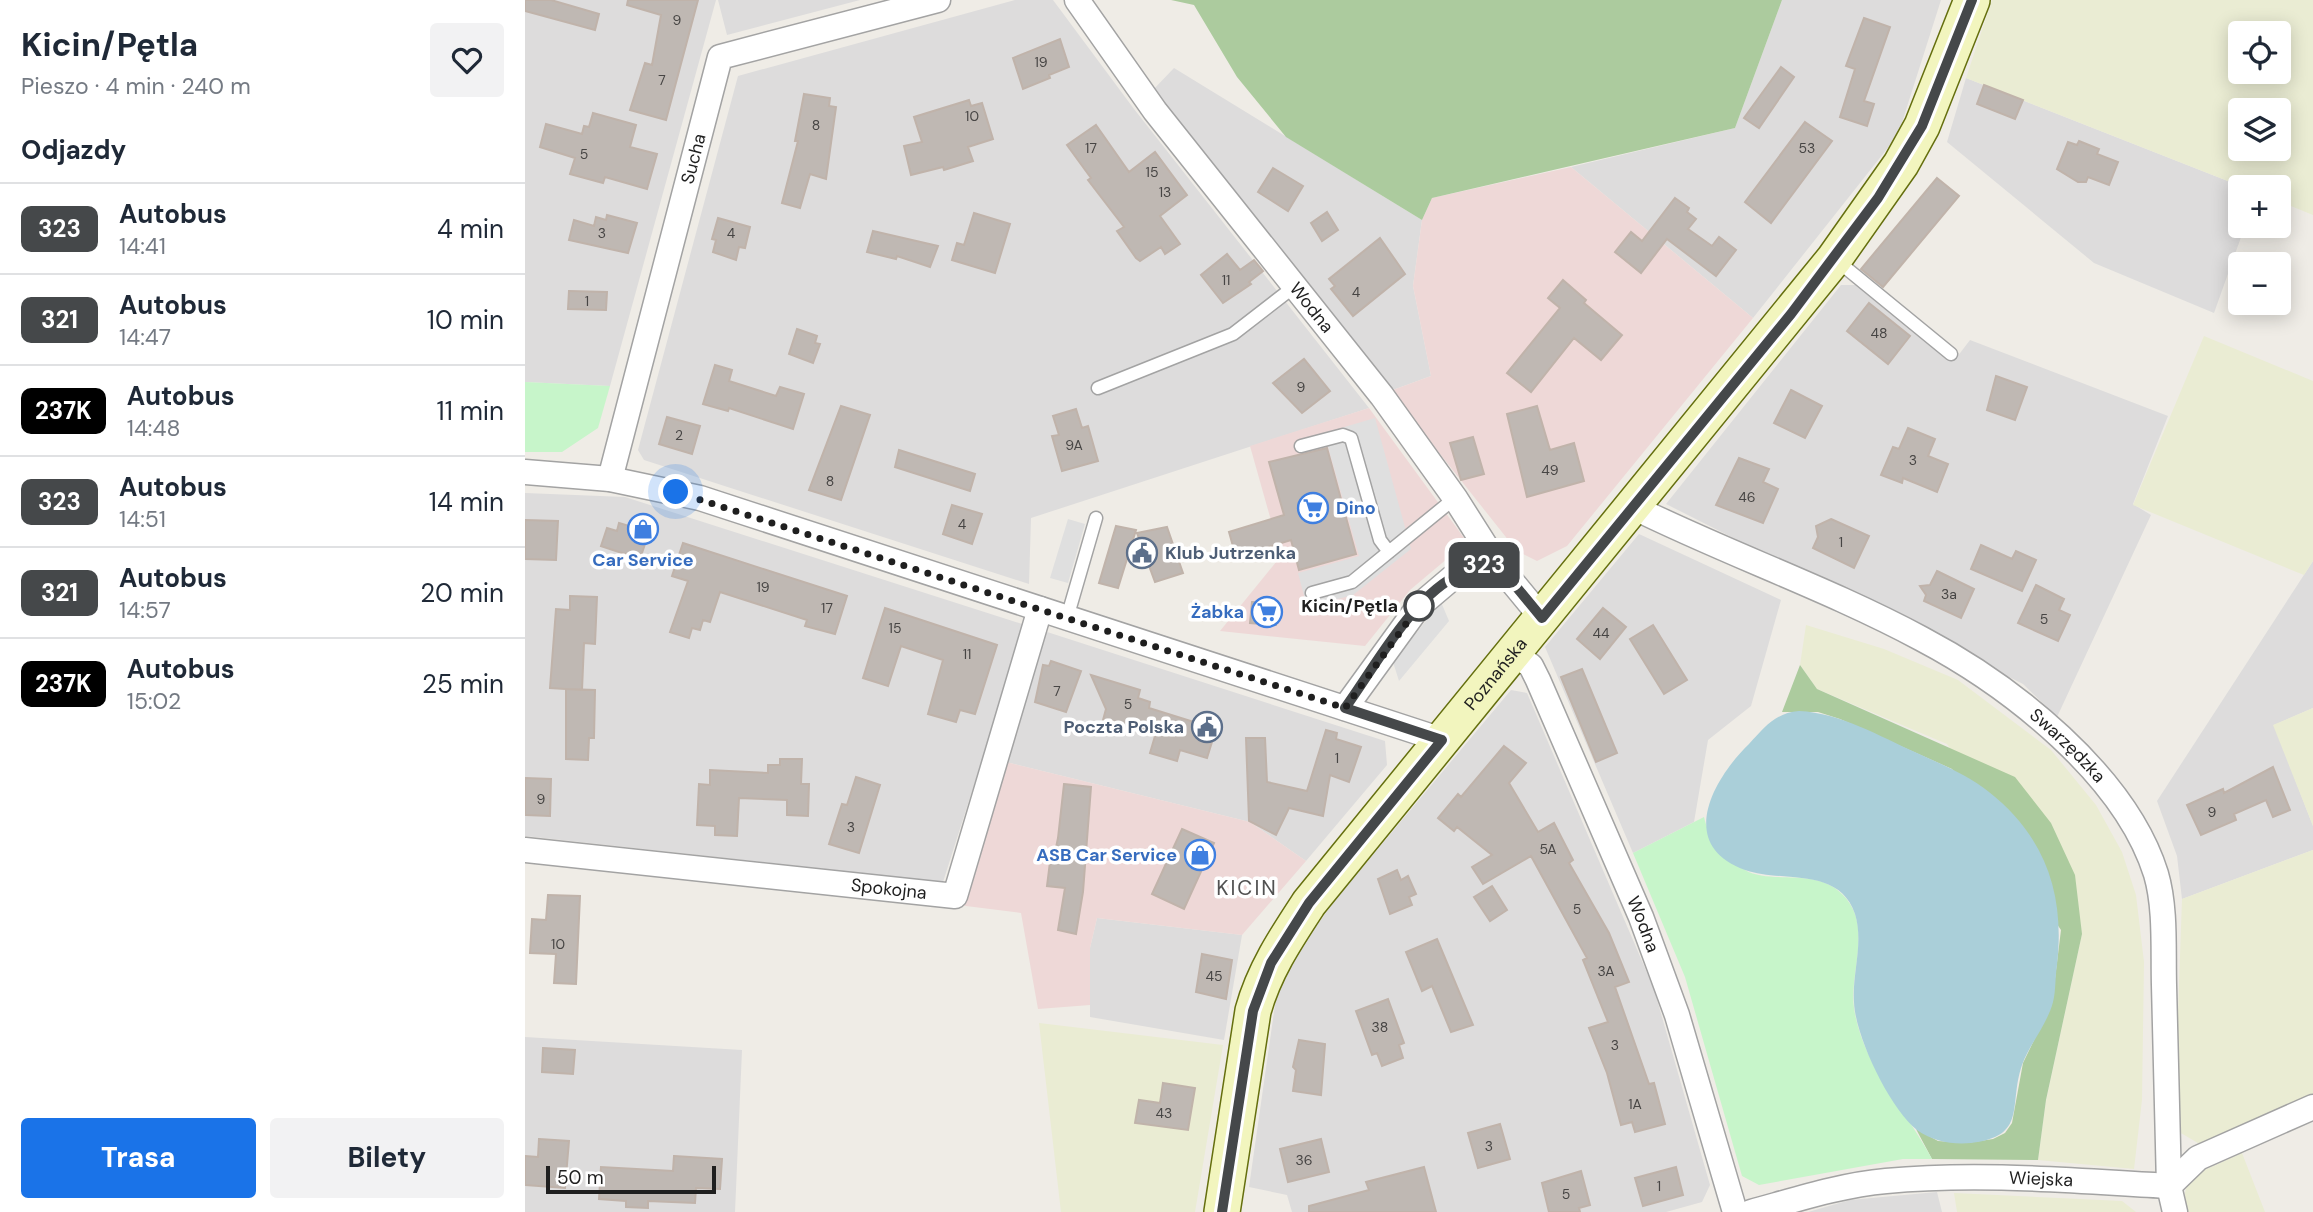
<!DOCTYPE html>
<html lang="pl">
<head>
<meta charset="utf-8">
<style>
	body { margin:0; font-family:"DM Sans",sans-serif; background:#f2f2f3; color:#1f2937; height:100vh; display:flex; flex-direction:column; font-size:26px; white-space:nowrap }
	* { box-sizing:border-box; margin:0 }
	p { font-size:23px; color:#747a83 }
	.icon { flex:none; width:38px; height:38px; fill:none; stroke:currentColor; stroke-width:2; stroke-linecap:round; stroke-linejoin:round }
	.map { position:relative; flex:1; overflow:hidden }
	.panel { display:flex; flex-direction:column; background:#fff; width:525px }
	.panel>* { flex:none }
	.badge { padding:0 14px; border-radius:10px; font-size:24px; line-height:46px }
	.buttons { position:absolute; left:1703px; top:21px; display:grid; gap:14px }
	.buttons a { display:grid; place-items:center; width:63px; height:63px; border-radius:7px; background:#fff; box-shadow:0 4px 18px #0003; font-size:35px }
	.scale { position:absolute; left:21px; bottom:18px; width:170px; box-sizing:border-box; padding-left:7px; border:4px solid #1f1f1f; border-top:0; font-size:19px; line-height:24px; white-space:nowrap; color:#1f1f1f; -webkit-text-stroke:5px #fff; paint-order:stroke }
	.you { position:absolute; width:35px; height:35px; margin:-18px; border:5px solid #fff; border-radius:50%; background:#1a73e8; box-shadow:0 0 0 10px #1a73e833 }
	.map>.badge { position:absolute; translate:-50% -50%; box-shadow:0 0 0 4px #fff }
	h2 { padding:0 21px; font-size:26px; line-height:63px }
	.round { display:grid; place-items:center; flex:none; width:74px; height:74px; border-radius:7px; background:#f2f2f3 }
	.head { display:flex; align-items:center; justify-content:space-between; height:119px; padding:0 21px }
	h1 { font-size:33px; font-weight:700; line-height:52px }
	.cta { display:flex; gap:14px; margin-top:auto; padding:14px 21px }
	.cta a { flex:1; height:80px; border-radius:7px; background:#1a73e8; color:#fff; font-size:28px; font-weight:700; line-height:80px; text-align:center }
	.cta a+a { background:#f2f2f3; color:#1f2937 }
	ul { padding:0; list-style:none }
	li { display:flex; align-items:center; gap:21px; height:91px; padding:0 21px; border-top:2px solid #e0e1e3 }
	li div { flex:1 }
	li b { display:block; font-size:26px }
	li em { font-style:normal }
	li .badge { min-width:77px; font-weight:700; text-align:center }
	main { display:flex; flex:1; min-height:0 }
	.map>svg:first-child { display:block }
	.residential { fill:#dddcdc }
	.commercial { fill:#eed8d7 }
	.farmland { fill:#eaecd3; fill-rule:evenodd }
	.forest { fill:#accb9e }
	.park { fill:#c7f5ca }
	.parking { fill:#dfdfdf }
	.water { fill:#aacfd9 }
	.building { fill:#bfb8b3; stroke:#c0b3aa; stroke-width:2 }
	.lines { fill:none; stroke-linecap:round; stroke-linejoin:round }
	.lane-casing { stroke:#a3a3a3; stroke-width:15 }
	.street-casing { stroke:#a3a3a3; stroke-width:27 }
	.secondary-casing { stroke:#656f0e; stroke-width:38 }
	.lane { stroke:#fff; stroke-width:12 }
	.street { stroke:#fff; stroke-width:24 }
	.secondary { stroke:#f2f5be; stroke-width:35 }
	.line-casing { stroke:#fff; stroke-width:16 }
	.line { stroke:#45484a; stroke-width:10 }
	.walk { stroke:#1f1f1f; stroke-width:7; stroke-dasharray:0 12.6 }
	.stop-dot { fill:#fff; stroke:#45484a; stroke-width:3.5 }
	.labels { text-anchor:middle; stroke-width:7; stroke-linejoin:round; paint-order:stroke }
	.number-label { font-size:14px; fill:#474544 }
	.street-label { font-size:18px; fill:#1f1f1f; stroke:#fff }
	.shop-label { font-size:18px; font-weight:bold; fill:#366cbe; stroke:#fff; text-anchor:end }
	.service-label { font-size:18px; font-weight:bold; fill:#4e5e75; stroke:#fff; text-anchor:start }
	.stop-label { font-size:18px; font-weight:bold; fill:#1f1f1f; stroke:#fff; text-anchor:end }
	.quarter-label { font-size:21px; letter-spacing:2px; fill:#525252; stroke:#fff }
</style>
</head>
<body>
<main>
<section class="panel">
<div class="head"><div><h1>Kicin/Pętla</h1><p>Pieszo · 4 min · 240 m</p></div><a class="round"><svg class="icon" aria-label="heart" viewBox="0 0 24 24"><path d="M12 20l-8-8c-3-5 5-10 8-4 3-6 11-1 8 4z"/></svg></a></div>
<h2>Odjazdy</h2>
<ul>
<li><span class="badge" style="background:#45484a;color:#fff">323</span><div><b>Autobus</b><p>14:41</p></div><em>4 min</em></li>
<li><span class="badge" style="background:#45484a;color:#fff">321</span><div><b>Autobus</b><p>14:47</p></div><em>10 min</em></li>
<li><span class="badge" style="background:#000;color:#fff">237K</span><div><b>Autobus</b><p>14:48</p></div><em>11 min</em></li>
<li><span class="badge" style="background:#45484a;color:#fff">323</span><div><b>Autobus</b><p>14:51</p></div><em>14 min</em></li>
<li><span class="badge" style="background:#45484a;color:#fff">321</span><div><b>Autobus</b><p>14:57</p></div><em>20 min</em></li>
<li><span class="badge" style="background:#000;color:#fff">237K</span><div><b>Autobus</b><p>15:02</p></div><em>25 min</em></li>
</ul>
<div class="cta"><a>Trasa</a><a>Bilety</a></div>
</section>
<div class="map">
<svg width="1788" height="1212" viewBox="0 0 1788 1212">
	<rect width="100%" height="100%" fill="#efece6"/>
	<path class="residential" d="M0,0H191L85,386L0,382Z
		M193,0H335L202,35Z
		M490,0H528L609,109L844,408L506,518L504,584L119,460L113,450L213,76Z
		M1257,0H1416L1373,135L1228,318L1046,167L1210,128Z
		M649,68L897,220L888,286L906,376L865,391L627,91Z
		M1441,78L1718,187H1715V226H1720L1689,313L1569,263L1422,142Z
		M1316,285H1331L1429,361L1445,340L1643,416L1608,504L1626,515L1532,717L1498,684L1141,504Z
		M0,493L100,497L500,625L418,882L0,836Z
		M1114,534L1256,600L1226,706L1183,740L1169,822L1108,853L1020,647Z
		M1788,561V708L1749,725L1788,826V850L1657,899L1652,856L1632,801Z
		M519,631L860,741L862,765L781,861L725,822L477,761Z
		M986,690L1002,693L1129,989L1185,1185L1177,1202L1141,1212H767L762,1195L724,1187L751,998L771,954L811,899Z
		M572,918L717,935L699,1040L565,1017V948Z
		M0,1037L217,1050L210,1212H0Z
		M1412,1192L1417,1212H1283L1325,1200Z"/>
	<path class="commercial" d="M1046,167L1228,318L1042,546L1012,561L992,551L865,391L906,376L888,286L897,220L907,198Z
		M844,408L942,542L885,590L840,646L695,631L756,556L725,446Z
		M477,761L725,822L781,861L717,935L572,918L565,948V1005L513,1009L496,913L433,905Z"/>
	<path class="farmland" d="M1467,0H1788V215L1754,201V187H1718L1441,78ZM1715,33H1754V72H1715ZM1715,110H1754V149H1715Z
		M1679,336L1788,381V561L1779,575L1608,505Z
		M1281,625L1359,649L1433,680L1526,750L1571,805L1597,852L1611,895L1619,962L1617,1100L1609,1169L1513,1160L1521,1101L1557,934L1422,744L1292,689L1275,665Z
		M1788,708V826L1748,725Z
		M1788,850V1096L1678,1146L1649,1129L1657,899Z
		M514,1023L698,1045L670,1212H536Z
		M1717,1153L1740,1212H1662L1659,1197L1664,1177Z
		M1429,1193L1597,1201L1611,1212H1432Z"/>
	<path class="forest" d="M646,0H1257L1210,128L907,198L897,220L761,137L712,77L669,5Z
		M1275,665L1292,689L1490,777L1526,823L1550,875L1557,934L1521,1100L1513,1160L1407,1159L1391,1129L1413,1141L1442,1143L1468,1139L1480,1133L1487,1123L1498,1063L1527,1003L1536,930L1427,769L1315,719L1293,712H1257Z"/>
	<path class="park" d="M0,382L85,386L73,428L37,452H0Z
		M1179,817C1183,834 1188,839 1201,851C1207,857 1213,865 1220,870C1245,885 1290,867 1317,894C1349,925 1324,971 1329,1008C1338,1067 1380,1108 1407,1159H1378L1234,1185L1217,1176L1160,977L1108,853Z"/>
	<path class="parking" d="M850,418L886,549L828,595L782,607L773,573L834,556L799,433Z
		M543,519L560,524L543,583L525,578Z
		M916,602L924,621L874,681L868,662Z"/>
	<path class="water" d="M1274,711C1316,713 1354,736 1392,753C1416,764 1443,775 1464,792C1521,837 1540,895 1532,965C1530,977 1531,991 1528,1002C1522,1025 1505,1043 1497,1065C1483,1106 1503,1136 1446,1143C1428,1145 1407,1141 1392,1130C1365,1109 1330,1036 1329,1002C1327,973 1339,943 1330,914C1314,866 1256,883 1220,870C1151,845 1188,779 1224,744C1240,727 1250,713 1274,711Z"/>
	<path class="building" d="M0,0H26L74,14L70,30L0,11Z
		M103,0H173L141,120L105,110L120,63L127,65L136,15L102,5Z
		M1339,18L1365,27L1339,101L1349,104L1342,126L1315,117L1330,69L1321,66Z
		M535,39L544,67L524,75L525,78L498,89L488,58Z
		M1256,67L1269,77L1234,128L1219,118Z
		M1459,85L1498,100L1490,119L1452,104Z
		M279,94L305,98L304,106L311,107L301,179L285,174L275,208L257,203L273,141H270Z
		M444,100L446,106L457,103L468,139L443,147L448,161L419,170L418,167L386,175L379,146L397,142L389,117Z
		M68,113L111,125L105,147L132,154L122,189L80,177L78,183L45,174L50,158L15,147L21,124L57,134L59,126L64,127Z
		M1280,122L1307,141L1246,223L1220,202Z
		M571,125L604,172L630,152L662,195L635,216L655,244L640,254L636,247L615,261L611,258L592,231L599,227L563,180L566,178L542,145Z
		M1554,141L1574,149L1572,154L1593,162L1584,185L1563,177L1561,182H1553L1532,169L1543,142L1552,145Z
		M748,168L778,186L763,211L733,192Z
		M1412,178L1434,196L1358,287L1336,269Z
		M1150,198L1164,208L1162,212L1171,219L1163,229L1187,246L1194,237L1211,250L1191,276L1142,239L1116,273L1090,252L1106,232L1117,241Z
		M802,212L813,230L797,241L786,223Z
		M449,213L485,224L470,273L427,260L432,243L439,245Z
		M82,215L112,223L103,253L44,240L49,220L69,226L71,217L81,220Z
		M193,218L225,227L220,248L214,247L211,260L188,252L191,240L187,239Z
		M348,231L413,246L405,267L372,256L371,259L342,252Z
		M855,238L880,274L828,316L806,289L810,286L804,279Z
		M702,254L715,270L729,260L738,271L724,282L726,284L698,303L676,275Z
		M1038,280L1061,300L1059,303L1097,335L1076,360L1049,338L1006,392L982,373L1035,308L1023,298Z
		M44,291L82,292L81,310L43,309Z
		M1344,303L1385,336L1363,364L1322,331Z
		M272,329L292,336L290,343L295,344L288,363L264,354Z
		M779,359L805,391L777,413L748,383Z
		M190,365L207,370L204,381L251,396L255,387L279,394L268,429L204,408L203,411L178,404Z
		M1471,376L1502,387L1490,420L1462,410Z
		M1266,390L1297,406L1280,438L1249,423Z
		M316,406L345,415L316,500L284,490Z
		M1012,406L1025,450L1049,443L1059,481L1002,497L982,414Z
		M551,409L557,428L563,426L573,461L537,471L527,436L534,435L528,416Z
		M142,417L175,426L167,454L134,444Z
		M1383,428L1410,439L1403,456L1423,464L1412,492L1378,478L1377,483L1356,475L1368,447L1374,449Z
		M948,437L959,474L936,480L925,443Z
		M802,448L831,554L774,570L766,540L711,557L704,532L759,515L744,462Z
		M374,450L450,474L445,491L370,467Z
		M1214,458L1244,469L1238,482L1253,489L1238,523L1191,505Z
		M427,505L457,514L447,544L418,534Z
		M1306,519L1344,536L1329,568L1288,548L1293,537L1291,526Z
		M0,520L33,521L31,560L0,559Z
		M94,523L124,532L115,559L76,546L82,528L92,531Z
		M591,526L611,530L593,588L574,583Z
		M642,527L658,573L630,582L612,533Z
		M158,543L322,596L310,634L280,626L282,620L195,592L185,622L178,620L175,630L167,628L164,638L145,632L163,581L147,576Z
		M1456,545L1487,559L1491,551L1511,560L1497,591L1446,569Z
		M1412,571L1449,589L1436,618L1399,601L1401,595L1395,586L1405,585Z
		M1511,585L1539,599L1534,610L1545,615L1533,641L1493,623Z
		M45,596L72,597L70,644L59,643L57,690L25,688L31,609L45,610Z
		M727,602L753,603L751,625L725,623Z
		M360,608L472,645L450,714L435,710L431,722L403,714L418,660L376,646L363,686L338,678Z
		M1078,608L1101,627L1075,659L1052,639Z
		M1128,625L1162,680L1139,694L1105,639Z
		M526,661L556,671L541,712L510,702L518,665L524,666Z
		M1057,669L1092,753L1071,762L1036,677Z
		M566,675L615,690L613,698L625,702L624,708L691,729L682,758L655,750L652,761L625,753L630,736L578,720L581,709Z
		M41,689L70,690L69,738H64L63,760L41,759Z
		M801,730L812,733L811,739L836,747L824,782L805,775L798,816L764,808L751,835L724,821L721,738H740L742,782L782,791Z
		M979,746L1001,763L984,783L1013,832L1029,823L1048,860L1044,863L1084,933L1104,982L1090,987L1124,1084L1129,1083L1140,1124L1110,1132L1107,1122L1096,1125L1082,1073L1064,1028L1083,1022L1058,960L1062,958L1006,856L958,884L947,867L967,855L932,827L929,831L913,818L933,794L936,797Z
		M255,759H277L276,784H284L283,816L262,815V800L214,798L212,836L190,835V826L172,825L174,784L185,785V770L243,773V765H255Z
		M1748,767L1765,810L1748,817L1741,800L1709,814L1711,820L1676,835L1662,805L1698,789L1699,793Z
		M331,777L355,785L334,853L304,844L317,804L322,805Z
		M0,778L26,779L25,816L0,815Z
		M539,784L566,787L558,892L551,934L533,930L540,888L522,886L525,862H528L533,838Z
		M657,829L689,843L659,909L627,894Z
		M872,870L876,880L883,876L891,894L884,897L887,905L865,914L853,879Z
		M967,886L982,910L965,921L949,897Z
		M23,895L55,896L51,984L29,983L31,954L5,953L7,919L21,920Z
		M912,939L948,1025L926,1032L907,986L897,991L881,952Z
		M677,954L707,960L701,999L671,992Z
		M863,999L879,1043L874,1045L878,1058L857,1066L852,1053L847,1055L831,1011Z
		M774,1040L800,1044L796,1095L768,1091L771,1070L768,1067Z
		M18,1048L50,1050L48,1074L17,1072Z
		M638,1083L670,1088L663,1130L610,1123L614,1100L635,1103Z
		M975,1124L985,1159L953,1168L943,1133Z
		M14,1139L44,1141L40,1188L0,1185V1156L13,1157Z
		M796,1139L804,1172L763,1182L755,1149Z
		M149,1156L197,1159L195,1189L171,1188L170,1203L123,1201V1208L101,1207V1201L74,1199L76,1167L148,1171Z
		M899,1167L911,1212H784V1206L844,1190L841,1182Z
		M1151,1167L1158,1195L1118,1206L1110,1178Z
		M1056,1171L1065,1205L1054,1208L1055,1212H1024L1017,1183Z"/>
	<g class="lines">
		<g class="lane-casing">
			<path id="lane" d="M1310,259L1426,354
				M573,388L708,334L770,286
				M776,446L818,435L826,438L855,540L864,552
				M787,593L827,582L930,498
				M542,618L571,518"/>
		</g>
		<g class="street-casing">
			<g id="street">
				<path id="s1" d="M552,0L630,111L857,396L930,498L970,561L1017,618"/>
				<path d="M0,472L85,479L175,498L917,740"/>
				<path id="s2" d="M85,479L195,57L413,0"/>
				<path id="s3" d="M1108,507C1203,554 1304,589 1397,639C1486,686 1600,775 1631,874C1641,908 1638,950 1639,985C1641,1052 1642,1119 1644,1186L1650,1212"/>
				<path id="s4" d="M989,653L1006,666L1013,680L1116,917L1152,1015L1210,1212"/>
				<path d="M820,708L894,606L927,578L970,561"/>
				<path id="s5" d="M0,850L430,896L515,609"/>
				<path id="s6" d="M1226,1212C1270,1200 1316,1185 1361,1181C1455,1172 1550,1181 1644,1186L1673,1158L1788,1107"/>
			</g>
		</g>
		<g class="secondary-casing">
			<g id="secondary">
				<path id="s7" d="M697,1212L728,1011C739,971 761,938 784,903L1309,259L1376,164L1397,126L1447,0"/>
			</g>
		</g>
		<use href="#lane" class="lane"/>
		<use href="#street" class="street"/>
		<use href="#secondary" class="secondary"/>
	</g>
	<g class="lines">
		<g class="line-casing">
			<path id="line" d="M697,1212L728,1011L746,963L784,903L917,740L820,708C849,668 885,601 929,577C941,570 956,566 970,561L1017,618L1266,314L1353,198L1397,126L1447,0"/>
		</g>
		<use href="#line" class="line"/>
		<path class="walk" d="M151,492L820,708L894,606"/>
	</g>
	<defs>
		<g id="supermarket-ring" transform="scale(1.575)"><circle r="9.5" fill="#fff" stroke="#3f7fe0" stroke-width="1.5"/><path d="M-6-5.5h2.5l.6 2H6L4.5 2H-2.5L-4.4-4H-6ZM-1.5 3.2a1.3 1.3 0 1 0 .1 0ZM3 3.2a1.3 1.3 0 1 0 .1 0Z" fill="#3f7fe0"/></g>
		<g id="shop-ring" transform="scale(1.575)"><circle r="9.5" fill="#fff" stroke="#3f7fe0" stroke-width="1.5"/><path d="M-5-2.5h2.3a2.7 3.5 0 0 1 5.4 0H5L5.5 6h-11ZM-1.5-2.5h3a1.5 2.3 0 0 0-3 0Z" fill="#3f7fe0"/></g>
		<g id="civic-ring" transform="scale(1.575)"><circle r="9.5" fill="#fff" stroke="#5c6f8a" stroke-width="1.5"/><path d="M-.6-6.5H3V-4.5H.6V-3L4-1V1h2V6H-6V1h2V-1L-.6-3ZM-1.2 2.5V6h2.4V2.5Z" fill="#5c6f8a"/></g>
	</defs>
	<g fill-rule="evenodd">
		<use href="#supermarket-ring" x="788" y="508"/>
		<use href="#shop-ring" x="118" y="529"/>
		<use href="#civic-ring" x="617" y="553"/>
		<use href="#supermarket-ring" x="742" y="612"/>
		<use href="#civic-ring" x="682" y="727"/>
		<use href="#shop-ring" x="675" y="855"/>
	</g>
	<circle class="stop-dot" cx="894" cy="606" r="14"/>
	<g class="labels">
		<g class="number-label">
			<text x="152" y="25">9</text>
			<text x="516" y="67">19</text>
			<text x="137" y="85">7</text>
			<text x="447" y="121">10</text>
			<text x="291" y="130">8</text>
			<text x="566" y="153">17</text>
			<text x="1282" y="153">53</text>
			<text x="59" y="159">5</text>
			<text x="627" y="177">15</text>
			<text x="640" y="197">13</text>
			<text x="77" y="238">3</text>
			<text x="206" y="238">4</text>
			<text x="701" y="285">11</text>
			<text x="831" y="297">4</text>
			<text x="62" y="306">1</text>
			<text x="1354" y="338">48</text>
			<text x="776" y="392">9</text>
			<text x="154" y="440">2</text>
			<text x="549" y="450">9A</text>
			<text x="1388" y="465">3</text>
			<text x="1025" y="475">49</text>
			<text x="305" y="486">8</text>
			<text x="1222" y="502">46</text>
			<text x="437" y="529">4</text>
			<text x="1316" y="547">1</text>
			<text x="238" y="592">19</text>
			<text x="1424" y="599">3a</text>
			<text x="302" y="613">17</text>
			<text x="1519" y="624">5</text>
			<text x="370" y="633">15</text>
			<text x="1076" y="638">44</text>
			<text x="442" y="659">11</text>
			<text x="532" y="696">7</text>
			<text x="603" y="709">5</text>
			<text x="812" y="763">1</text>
			<text x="16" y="804">9</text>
			<text x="1687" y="817">9</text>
			<text x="326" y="832">3</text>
			<text x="1023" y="854">5A</text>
			<text x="1052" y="914">5</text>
			<text x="33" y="949">10</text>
			<text x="1081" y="976">3A</text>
			<text x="689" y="981">45</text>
			<text x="855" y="1032">38</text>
			<text x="1090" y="1050">3</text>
			<text x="1110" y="1109">1A</text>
			<text x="639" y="1118">43</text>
			<text x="964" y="1151">3</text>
			<text x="779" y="1165">36</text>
			<text x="1134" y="1191">1</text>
			<text x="1041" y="1199">5</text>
		</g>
		<g class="street-label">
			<text dy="6" stroke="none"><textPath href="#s2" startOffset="331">Sucha</textPath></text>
			<text dy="6" stroke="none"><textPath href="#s1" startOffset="387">Wodna</textPath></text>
			<text dy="6" stroke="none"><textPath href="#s7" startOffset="621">Poznańska</textPath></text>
			<text dy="6" stroke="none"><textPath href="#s3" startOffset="499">Swarzędzka</textPath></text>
			<text dy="6" stroke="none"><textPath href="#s5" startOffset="366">Spokojna</textPath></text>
			<text dy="6" stroke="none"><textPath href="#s4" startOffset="303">Wodna</textPath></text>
			<text dy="6" stroke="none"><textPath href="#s6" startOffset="294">Wiejska</textPath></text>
		</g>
		<g class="shop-label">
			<text x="811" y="514" text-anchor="start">Dino</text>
			<text x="118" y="566" text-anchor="middle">Car Service</text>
			<text x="719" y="618">Żabka</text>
			<text x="652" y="861">ASB Car Service</text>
		</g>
		<g class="service-label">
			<text x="640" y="559">Klub Jutrzenka</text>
			<text x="659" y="733" text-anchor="end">Poczta Polska</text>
		</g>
		<g class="stop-label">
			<text x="873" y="612">Kicin/Pętla</text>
		</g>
		<g class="quarter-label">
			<text x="722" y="895">KICIN</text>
		</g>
	</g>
</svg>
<div class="buttons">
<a><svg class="icon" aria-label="locate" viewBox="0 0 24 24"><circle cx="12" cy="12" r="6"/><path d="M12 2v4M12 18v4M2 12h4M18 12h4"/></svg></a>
<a><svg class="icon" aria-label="layers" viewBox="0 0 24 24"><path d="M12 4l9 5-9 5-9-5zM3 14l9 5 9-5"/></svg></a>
<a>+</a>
<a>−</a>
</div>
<div class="scale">50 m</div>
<div class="you" style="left:151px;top:492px"></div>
<b class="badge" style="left:959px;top:565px;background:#45484a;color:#fff">323</b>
</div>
</main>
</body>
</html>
